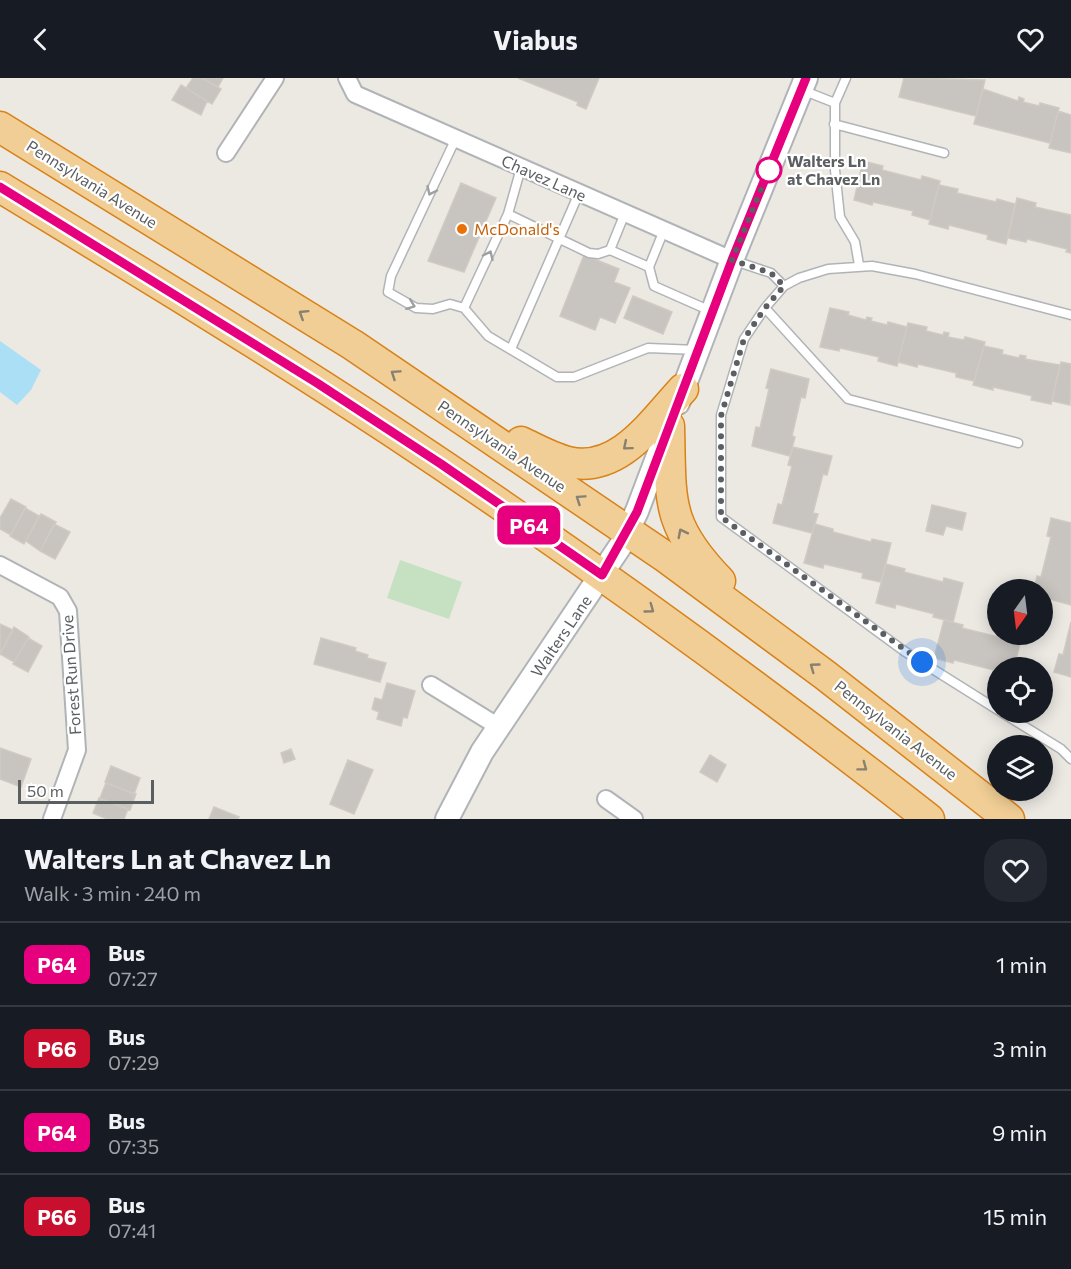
<!DOCTYPE html>
<html lang="en">
<head>
<meta charset="utf-8">
<style>
	body { margin:0; font-family:Commissioner,sans-serif; background:#242831; color:#f1f3f6; height:100vh; display:flex; flex-direction:column; font-size:22px; white-space:nowrap }
	* { box-sizing:border-box; margin:0 }
	p { font-size:20px; color:#9ea1a6 }
	.icon { flex:none; width:33px; height:33px; fill:none; stroke:currentColor; stroke-width:2; stroke-linecap:round; stroke-linejoin:round }
	.map { position:relative; height:741px; overflow:hidden }
	.side { display:flex; flex-direction:column; background:#171b24; flex:1 }
	.side>* { flex:none }
	.badge { padding:0 12px; border-radius:9px; font-size:21px; line-height:39px }
	.needle { width:39px; rotate:194deg }
	.buttons { position:absolute; left:987px; top:501px; display:grid; gap:12px }
	.buttons a { display:grid; place-items:center; width:66px; height:66px; border-radius:50%; background:#171b24; box-shadow:0 3px 15px #0003; font-size:30px }
	.scale { position:absolute; left:18px; bottom:15px; width:136px; box-sizing:border-box; padding-left:6px; border:3px solid #5b5f62; border-top:0; font-size:16px; line-height:21px; white-space:nowrap; color:#5b5f62; -webkit-text-stroke:4px #fff; paint-order:stroke }
	.you { position:absolute; width:30px; height:30px; margin:-15px; border:4px solid #fff; border-radius:50%; background:#1a73e8; box-shadow:0 0 0 9px #1a73e833 }
	.map>.badge { position:absolute; translate:-50% -50%; box-shadow:0 0 0 3px #fff }
	.round { display:grid; place-items:center; flex:none; width:63px; height:63px; border-radius:24px; background:#242831 }
	.overview { display:flex; align-items:center; justify-content:space-between; height:102px; padding:0 24px }
	h1 { font-size:28px; font-weight:700; line-height:45px }
	ul { padding:0; list-style:none }
	li { display:flex; align-items:center; gap:18px; height:84px; padding:0 24px; border-top:2px solid #363941 }
	li div { flex:1 }
	li b { display:block; font-size:22px }
	li em { font-style:normal }
	li .badge { min-width:66px; font-weight:700; text-align:center }
	header { display:flex; justify-content:space-between; align-items:center; height:78px; padding:0 24px; background:#171b24; font-size:27px; font-weight:700 }
	.map>svg:first-child { display:block }
	.green { fill:#c6e1c2 }
	.water { fill:#aadff6 }
	.building { fill:#c8c4c0; stroke:#d0cac2; stroke-width:1.5 }
	.lines { fill:none; stroke-linecap:round; stroke-linejoin:round }
	.lane-casing { stroke:#b1b4b7; stroke-width:11 }
	.street-casing { stroke:#b1b4b7; stroke-width:20 }
	.secondary-casing { stroke:#b0b3b7; stroke-width:26 }
	.highway-casing { stroke:#d88218; stroke-width:33 }
	.lane { stroke:#fff; stroke-width:8 }
	.street { stroke:#fff; stroke-width:16 }
	.secondary { stroke:#fff; stroke-width:22 }
	.highway { stroke:#f1ce95; stroke-width:30 }
	.oneway { stroke:#9d9fa1 }
	.oneway2 { stroke:#888071 }
	.line-casing { stroke:#fff; stroke-width:14 }
	.line { stroke:#e6007e; stroke-width:9 }
	.walk { stroke:#5b5f62; stroke-width:6; stroke-dasharray:0 10.8 }
	.stop-dot { fill:#fff; stroke:#e6007e; stroke-width:3 }
	.food-dot { fill:#e8710a; stroke:#fff; stroke-width:2 }
	.labels { text-anchor:middle; stroke-width:4.5; stroke-linejoin:round; paint-order:stroke }
	.stop-label { font-size:16px; font-weight:bold; fill:#5b5f62; stroke:#fff; text-anchor:start }
	.street-label { font-size:16px; fill:#5b5f62; stroke:#fff }
	.food-label { font-size:16px; fill:#c56008; stroke:#fff; text-anchor:start }
</style>
</head>
<body>
<header><svg class="icon" aria-label="back" viewBox="0 0 24 24"><path d="M15 5l-7 7 7 7"/></svg>Viabus<svg class="icon" aria-label="heart" viewBox="0 0 24 24"><path d="M12 20l-8-8c-3-5 5-10 8-4 3-6 11-1 8 4z"/></svg></header>
<div class="map">
<svg width="1071" height="741" viewBox="0 0 1071 741">
	<rect width="100%" height="100%" fill="#ece9e3"/>
	<path class="green" d="M400,482L462,504L449,541L387,520Z"/>
	<path class="water" d="M0,263L41,292L31,312L17,327L0,314Z"/>
	<path class="building" d="M193,0H202L221,11L212,26L186,10Z
		M202,0H223L218,9Z
		M518,0H599L586,31L577,27L578,24Z
		M904,0L985,2L976,38L899,19Z
		M181,7L207,23L201,37L172,22Z
		M983,11L1018,23L1019,19L1024,21L1023,24L1039,28L1040,25L1059,30L1050,65L974,46Z
		M1058,33L1071,37V75L1049,70Z
		M863,83L883,88L882,92L921,102L922,98L940,103L930,142L912,137L913,133L873,124L872,127L854,122Z
		M461,105L496,120L464,194L428,183Z
		M939,107L958,111L957,115L996,124L997,121L1015,126L1006,166L987,161L988,157L949,147L948,151L929,146Z
		M1017,120L1036,125L1035,129L1071,137V175L1066,174L1067,171L1027,161L1026,164L1008,160Z
		M584,177L619,191L614,204L630,210L615,245L600,239L595,252L560,238Z
		M633,218L672,234L663,256L624,240Z
		M830,230L849,234L848,237L866,242L867,239L872,240L871,243L887,247L888,244L907,249L897,288L878,283L879,279L840,270L839,273L820,269Z
		M908,245L927,249L926,253L943,257L944,254L949,255L948,259L964,262L965,259L985,264L974,303L956,299V295L918,286L917,289L898,284Z
		M984,268L1003,272L1002,276L1019,280L1020,277L1026,278L1025,281L1060,287L1051,326L1031,322L1032,318L993,309V312L973,307Z
		M1061,284L1071,286L1070,327L1052,323Z
		M771,291L809,301L805,320L801,319L792,358L795,359L790,378L752,368L756,349L760,350L769,311L766,310Z
		M793,369L832,378L827,397L823,396L813,435L818,436L812,455L773,445L778,426L782,427L792,388L788,387Z
		M11,421L26,429L11,457L0,451V440Z
		M932,427L966,435L962,452L946,448L943,457L926,453Z
		M25,430L39,438L24,466L10,458Z
		M41,436L56,444L40,473L26,463Z
		M1051,440L1071,445V527L1042,519V512H1034L1037,498L1041,499L1051,459L1047,458Z
		M54,446L70,454L55,481L40,473Z
		M815,446L833,451V454L871,464L872,461L891,465L881,504L862,500L863,495L824,486L823,490L804,485Z
		M886,486L905,491L904,494L943,504L944,500L963,505L953,544L933,539L934,536L896,526L895,530L876,525Z
		M944,542L963,547L962,550L1002,560V557L1021,561L1014,590H998V596L993,595L994,592L954,582L953,585L934,580Z
		M1071,544V599L1054,594L1059,576L1063,577Z
		M0,546L13,552L0,577Z
		M14,549L29,559L14,584L0,576Z
		M28,560L42,568L28,594L13,586Z
		M321,560L356,570L355,573L368,577L367,580L386,585L380,604L314,586Z
		M387,605L415,613L407,640L403,639L401,648L377,641L379,634L372,631L375,620L382,622Z
		M0,670L31,681L21,709L0,701Z
		M291,671L295,681L284,685L281,675Z
		M710,677L726,687L717,704L700,694Z
		M348,682L373,692L354,736L330,726Z
		M111,688L140,700L134,716L105,704Z
		M106,705L136,716L130,732L100,720Z
		M99,720L128,731L124,741H107L93,735Z
		M214,729L239,739L238,741H209Z"/>
	<g class="lines">
		<g class="lane-casing">
			<path id="lane" d="M846,0L835,25V92L840,139L855,164L859,187
				M802,12L835,25
				M834,46L944,75
				M456,60L391,198L388,214L416,230L433,231L450,226L464,230L488,258L557,299H574L648,270L697,272
				M625,135L610,172L649,189
				M508,136L589,175L598,176L610,172
				M664,152L649,189L654,208L713,234
				M732,182L771,195L784,208
				M464,230L508,136L521,90
				M765,230L848,321L1018,365
				M511,271L579,115
				M998,632L904,573L721,439V337L744,261L765,230L784,208L799,200L828,191L872,188L915,196L1071,237
				M1001,634L1061,671L1071,681"/>
		</g>
		<g class="street-casing">
			<path id="street" d="M347,0L355,16L732,182
				M226,75L275,0
				M0,487L60,519L68,533L77,672L52,741
				M431,607L499,649
				M606,721L634,741"/>
		</g>
		<g class="secondary-casing">
			<path id="secondary" d="M678,325L732,182L806,0
				M447,741L482,674L621,467L637,433L665,359"/>
		</g>
		<g class="highway-casing">
			<path id="highway" d="M0,49L353,267L664,478L825,597L1009,741
				M0,109C132,189 264,269 393,354C577,476 755,605 929,741
				M669,348C671,423 665,446 720,503
				M521,364C536,371 552,380 568,384C619,396 653,343 683,311"/>
		</g>
		<use href="#lane" class="lane"/>
		<use href="#street" class="street"/>
		<use href="#secondary" class="secondary"/>
		<use href="#highway" class="highway"/>
	</g>
	<defs><path id="oneway-chevron" d="M-2-3.5L2.5 0L-2 3.5" fill="none" stroke-width="1.6" stroke-linecap="round" stroke-linejoin="round" transform="scale(1.5)"/></defs>
	<g class="oneway">
		<use href="#oneway-chevron" transform="translate(431 113) rotate(115)"/>
		<use href="#oneway-chevron" transform="translate(489 177) rotate(-65)"/>
		<use href="#oneway-chevron" transform="translate(411 227) rotate(21)"/>
	</g>
	<g class="oneway2">
		<use href="#oneway-chevron" transform="translate(303 236) rotate(-148)"/>
		<use href="#oneway-chevron" transform="translate(395 296) rotate(-146)"/>
		<use href="#oneway-chevron" transform="translate(627 368) rotate(140)"/>
		<use href="#oneway-chevron" transform="translate(580 421) rotate(-146)"/>
		<use href="#oneway-chevron" transform="translate(682 455) rotate(-117)"/>
		<use href="#oneway-chevron" transform="translate(650 531) rotate(36)"/>
		<use href="#oneway-chevron" transform="translate(814 589) rotate(-144)"/>
		<use href="#oneway-chevron" transform="translate(863 689) rotate(37)"/>
	</g>
	<g class="lines">
		<g class="line-casing">
			<path id="line" d="M0,109L317,305L441,386L602,497L637,434L732,182L806,0"/>
		</g>
		<use href="#line" class="line"/>
		<path class="walk" d="M769,92L732,182L771,195L784,208L765,230L744,261L721,338V439L922,584"/>
	</g>
	<circle class="stop-dot" cx="769" cy="92" r="12"/>
	<circle class="food-dot" cx="462" cy="151" r="6"/>
	<g class="labels">
		<g class="stop-label">
			<text x="787" y="89">Walters Ln<tspan x="787" dy="18">at Chavez Ln</tspan></text>
		</g>
		<g class="street-label">
			<text transform="translate(544 100) rotate(24)" y="6">Chavez Lane</text>
			<text transform="translate(92 106) rotate(32)" y="6">Pennsylvania Avenue</text>
			<text transform="translate(502 368) rotate(34)" y="6">Pennsylvania Avenue</text>
			<text transform="translate(561 558) rotate(-56)" y="6">Walters Lane</text>
			<text transform="translate(71 597) rotate(-94)" y="6">Forest Run Drive</text>
			<text transform="translate(896 652) rotate(38)" y="6">Pennsylvania Avenue</text>
		</g>
		<g class="food-label">
			<text x="474" y="157">McDonald's</text>
		</g>
	</g>
</svg>
<div class="buttons">
<a><svg class="needle" viewBox="-14 -14 28 28"><path d="M0-13l5 13h-10z" fill="#e53935"/><path d="M0 13l5-13h-10z" fill="#9ea1a6"/></svg></a>
<a><svg class="icon" aria-label="locate" viewBox="0 0 24 24"><circle cx="12" cy="12" r="6"/><path d="M12 2v4M12 18v4M2 12h4M18 12h4"/></svg></a>
<a><svg class="icon" aria-label="layers" viewBox="0 0 24 24"><path d="M12 4l9 5-9 5-9-5zM3 14l9 5 9-5"/></svg></a>
</div>
<div class="scale">50 m</div>
<div class="you" style="left:922px;top:584px"></div>
<b class="badge" style="left:529px;top:447px;background:#e6007e;color:#fff">P64</b>
</div>
<section class="side">
<div class="overview"><div><h1>Walters Ln at Chavez Ln</h1><p>Walk · 3 min · 240 m</p></div><a class="round"><svg class="icon" aria-label="heart" viewBox="0 0 24 24"><path d="M12 20l-8-8c-3-5 5-10 8-4 3-6 11-1 8 4z"/></svg></a></div>
<ul>
<li><span class="badge" style="background:#e6007e;color:#fff">P64</span><div><b>Bus</b><p>07:27</p></div><em>1 min</em></li>
<li><span class="badge" style="background:#c8102e;color:#fff">P66</span><div><b>Bus</b><p>07:29</p></div><em>3 min</em></li>
<li><span class="badge" style="background:#e6007e;color:#fff">P64</span><div><b>Bus</b><p>07:35</p></div><em>9 min</em></li>
<li><span class="badge" style="background:#c8102e;color:#fff">P66</span><div><b>Bus</b><p>07:41</p></div><em>15 min</em></li>
</ul>
</section>
</body>
</html>
